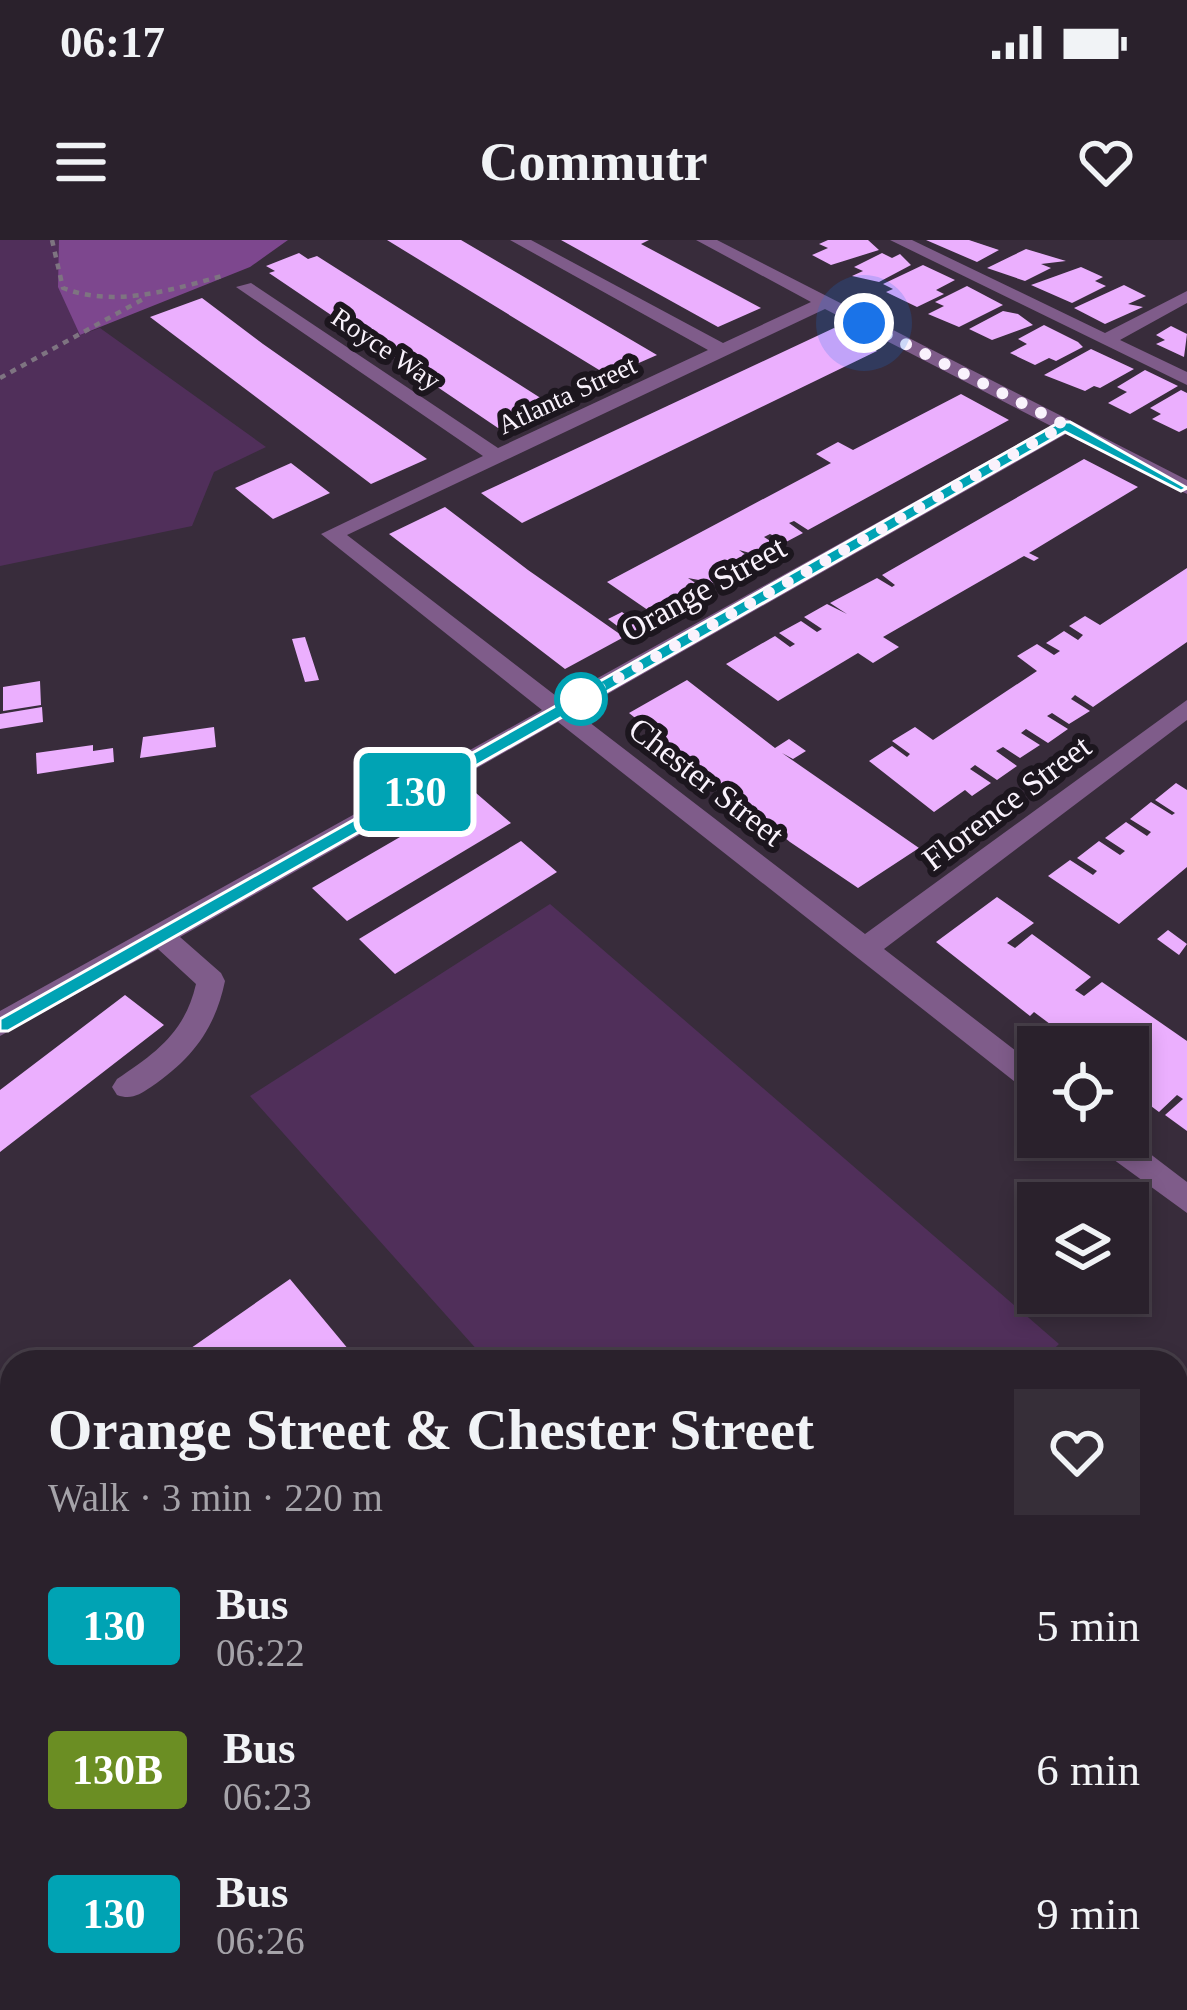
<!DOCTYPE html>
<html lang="en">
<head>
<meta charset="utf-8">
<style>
	body { margin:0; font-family:Georgia,serif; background:#362e38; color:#f1f3f6; height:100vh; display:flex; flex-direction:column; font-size:45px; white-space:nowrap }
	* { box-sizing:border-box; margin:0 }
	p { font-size:39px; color:#a5a3a9 }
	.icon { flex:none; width:66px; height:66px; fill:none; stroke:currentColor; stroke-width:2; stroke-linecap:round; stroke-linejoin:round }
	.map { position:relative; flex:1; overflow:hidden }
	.sheet { position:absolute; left:0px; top:1110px; width:1188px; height:660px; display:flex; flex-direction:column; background:#2a212c; border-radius:36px 36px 0 0; box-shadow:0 6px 18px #0003,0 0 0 3px #463e48 }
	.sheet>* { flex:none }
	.badge { padding:0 24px; border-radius:9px; font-size:42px; line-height:78px }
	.fabs { position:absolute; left:1017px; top:786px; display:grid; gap:24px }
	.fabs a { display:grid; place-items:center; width:132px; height:132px; border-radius:0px; background:#2a212c; box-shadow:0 6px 18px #0003,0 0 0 3px #463e48; font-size:60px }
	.you { position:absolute; width:60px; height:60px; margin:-30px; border:9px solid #fff; border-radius:50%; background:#1a73e8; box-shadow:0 0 0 18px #1a73e833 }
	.map>.badge { position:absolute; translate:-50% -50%; box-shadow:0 0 0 6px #fff }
	.round { display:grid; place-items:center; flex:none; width:126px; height:126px; border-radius:0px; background:#362e38 }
	.headline { display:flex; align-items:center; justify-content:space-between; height:204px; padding:0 48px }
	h1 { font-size:57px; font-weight:600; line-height:90px }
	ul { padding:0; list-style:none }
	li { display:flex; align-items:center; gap:36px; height:144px; padding:0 48px }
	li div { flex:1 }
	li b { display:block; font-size:45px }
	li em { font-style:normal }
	li .badge { min-width:132px; font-weight:700; text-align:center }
	.status { display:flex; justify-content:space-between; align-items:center; height:84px; padding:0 60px; background:#2a212c; direction:ltr }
	.status svg { height:33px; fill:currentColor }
	header { display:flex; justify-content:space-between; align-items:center; height:156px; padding:0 48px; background:#2a212c; font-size:54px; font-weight:600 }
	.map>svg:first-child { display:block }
	.green { fill:#502f5a }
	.forest { fill:#7d478e }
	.building { fill:#ebaffe }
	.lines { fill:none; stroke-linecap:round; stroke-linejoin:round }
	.path { stroke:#7e7481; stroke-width:4.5; stroke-dasharray:6 6; stroke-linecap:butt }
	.minor { fill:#7f5c8a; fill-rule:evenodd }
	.line { fill:#00a3b4; stroke:#fff; stroke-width:3 }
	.walk { stroke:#f9f2fc; stroke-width:12; stroke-dasharray:0 21.6 }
	.stop-dot { fill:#fff; stroke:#00a3b4; stroke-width:6 }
	.labels { text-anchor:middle; stroke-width:12; stroke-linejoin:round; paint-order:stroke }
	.far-street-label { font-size:27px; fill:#f9f2fc; stroke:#1c161e }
	.street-label { font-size:33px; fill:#f9f2fc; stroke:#1c161e }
</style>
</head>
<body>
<div class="status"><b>06:17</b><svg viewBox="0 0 49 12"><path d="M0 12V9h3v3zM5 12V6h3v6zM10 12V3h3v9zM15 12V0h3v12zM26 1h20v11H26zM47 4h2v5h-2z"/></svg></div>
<header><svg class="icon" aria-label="menu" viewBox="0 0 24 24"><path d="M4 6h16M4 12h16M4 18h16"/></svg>Commutr<svg class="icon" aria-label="heart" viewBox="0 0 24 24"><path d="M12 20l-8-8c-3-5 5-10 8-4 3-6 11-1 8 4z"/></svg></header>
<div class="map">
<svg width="1187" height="1770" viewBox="0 0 1187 1770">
	<rect width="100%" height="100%" fill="#382c3b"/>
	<path class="green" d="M0,0H59L80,95L100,88L266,207L214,232L192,286L0,326Z
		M550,664L1059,1104L1040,1122H488L250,856Z
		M1187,1349V1485L1176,1474V1362Z
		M1176,1486L1187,1497L1184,1647L1176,1638Z"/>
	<path class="forest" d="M59,0H288L250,27L80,95L58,47Z"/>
	<path class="building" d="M387,0H461L657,115L609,136Z
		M561,0H649L641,4L761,68L718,87Z
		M828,0H868L879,10L831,25L812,15L828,8L819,4Z
		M926,0H969L999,10L977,22Z
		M1026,9L1066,21L1041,24L1051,28L1025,41L987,28Z
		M299,13L308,19L317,16L550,164L498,188L269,33L275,31L266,26Z
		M882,13L892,18L900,14L911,25L879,42L852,36L863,31L854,27Z
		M923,25L955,40L936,50L944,54L917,67L886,52L893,49L883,44Z
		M1081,27L1103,37L1095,41L1106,46L1072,63L1031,45Z
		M1124,45L1146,56L1128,64L1143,67L1105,84L1074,68Z
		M967,46L1003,65L959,87L928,74L944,66L935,62Z
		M202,58L263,104L427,219L371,244L150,77Z
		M1003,71L1018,74L1033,85L992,100L969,89Z
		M1044,85L1078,102L1083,107L1056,121L1049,118L1035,125L1010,113L1027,104L1018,99Z
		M1171,86L1187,94L1184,117L1156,104L1165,100L1156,95Z
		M834,88L877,111L522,283L481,253Z
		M1091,109L1134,129L1100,148L1094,146L1085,151L1044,135Z
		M1145,130L1178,146L1130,174L1108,163L1127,152L1117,147Z
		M1181,150L1187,153V188L1179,192L1152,179L1161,174L1150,168Z
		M961,154L1009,180L808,290L794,281L789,283L803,293L786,302L770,294L764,297L778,306L761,316L739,310L753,320L730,329L735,332L715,343L688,338L703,348L678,357L682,360L655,375L607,342L831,223L816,214L838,202L853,210Z
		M1084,219L1138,247L1029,313L1039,318L1034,321L1024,316L883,397L899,407L873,423L858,413L778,461L726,424L775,396L790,407L795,404L779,393L801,381L817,392L822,389L804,377L827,364L847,374L830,363L877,338L892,347L895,345L882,335Z
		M291,223L330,253L273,279L235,248Z
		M445,267L528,330L624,397L565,429L389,294Z
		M1187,328V402L1093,467L1075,455L1071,459L1090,471L1069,484L1052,473L1047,476L1068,489L1048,503L1026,489L1021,493L1040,505L1020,518L1003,507L996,511L1017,526L997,540L975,525L970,529L991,543L972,556L965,550L934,572L869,521L892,506L907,517L910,514L892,501L915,487L933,500L1037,431L1017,416L1037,404L1054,415L1060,411L1046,403L1064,391L1078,400L1083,395L1069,386L1085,376L1100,385Z
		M622,372L642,387L628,394L608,379Z
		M305,397L319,440L305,442L292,399Z
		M687,440L775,508L789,499L806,511L793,519L782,513L919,608L858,648L790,602L629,473Z
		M40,441L41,465L3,471V447Z
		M42,467L43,482L0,489V474Z
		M214,487L216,507L140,518L143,497Z
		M93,505V511L113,508L114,522L37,534L36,513Z
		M1176,543L1187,550V627L1119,684L1048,636L1070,620L1093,635L1097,631L1077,618L1099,601L1120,615L1125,611L1105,598L1126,582L1147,596L1151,592L1130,579L1151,562L1172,575L1175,573L1155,560Z
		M476,553L511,583L347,681L312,648Z
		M521,601L557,632L395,734L359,699Z
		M997,657L1034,683L1007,703L1015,708L1032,694L1091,737L1075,750L1084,756L1102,742L1187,801V891L1165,875L1183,859L1177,855L1159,872L1128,849V807H1074L1047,786L1050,784L1034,772L1030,776L936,702Z
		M1168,690L1187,704L1179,715L1157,699Z
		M125,755L164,785L0,912V850Z
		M290,1039L359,1122H171Z
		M1187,1734V1770H1159L1169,1758H1176V1749Z
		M160,1758H250L246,1770H155Z
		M339,1758H479L506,1769L336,1770Z"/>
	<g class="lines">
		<path class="path" d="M52,0L63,48C114,68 171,50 222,36
			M0,138L147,57"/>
		<path class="minor" d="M510,0H531L723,103L811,62L696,0H717L1187,240V254L1066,194L576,472L865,694L1187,460V480L884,709L1038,828V856L1028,852L558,482L180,697L221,733L225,741C215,789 192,819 151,847C139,855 131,860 117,855L112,847L117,839C156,813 185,792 196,744L158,709L0,796V771L542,470L321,294L483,216L236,47L251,43L498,208L708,110ZM825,69L1051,186L560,459L347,295Z
			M890,0H912L1105,93L1187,51V63L1120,100L1187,132V145Z
			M1091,897H1128L1187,942V973L1095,906Z"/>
	</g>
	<path class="line" d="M1060,182H1070L1187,248L1181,251L1065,192L8,791H0V779Z"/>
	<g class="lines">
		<path class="walk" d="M581,459L1065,185L864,83"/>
	</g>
	<circle class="stop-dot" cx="581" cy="459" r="24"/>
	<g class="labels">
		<g class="far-street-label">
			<text transform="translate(386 109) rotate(34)" y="9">Royce Way</text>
			<text transform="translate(567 155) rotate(-25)" y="9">Atlanta Street</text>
		</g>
		<g class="street-label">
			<text transform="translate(703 348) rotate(-29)" y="12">Orange Street</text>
			<text transform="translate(707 541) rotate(38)" y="12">Chester Street</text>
			<text transform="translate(1006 562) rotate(-37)" y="12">Florence Street</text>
		</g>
	</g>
</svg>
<div class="fabs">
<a><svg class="icon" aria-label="locate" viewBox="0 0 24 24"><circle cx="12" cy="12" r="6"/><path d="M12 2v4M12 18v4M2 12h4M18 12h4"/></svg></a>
<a><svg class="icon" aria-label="layers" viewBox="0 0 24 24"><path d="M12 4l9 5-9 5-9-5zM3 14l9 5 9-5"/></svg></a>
</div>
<div class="you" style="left:864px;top:83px"></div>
<b class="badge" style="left:415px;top:552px;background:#00a3b4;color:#fff">130</b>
<section class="sheet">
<div class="headline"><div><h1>Orange Street &amp; Chester Street</h1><p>Walk · 3 min · 220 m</p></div><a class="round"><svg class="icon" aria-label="heart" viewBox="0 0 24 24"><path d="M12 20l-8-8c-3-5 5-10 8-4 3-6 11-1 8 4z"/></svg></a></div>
<ul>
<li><span class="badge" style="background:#00a3b4;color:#fff">130</span><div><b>Bus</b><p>06:22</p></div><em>5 min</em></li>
<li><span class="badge" style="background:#6b8e23;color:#fff">130B</span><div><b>Bus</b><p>06:23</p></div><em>6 min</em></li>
<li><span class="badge" style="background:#00a3b4;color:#fff">130</span><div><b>Bus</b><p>06:26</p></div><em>9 min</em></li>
</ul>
</section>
</div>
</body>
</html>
